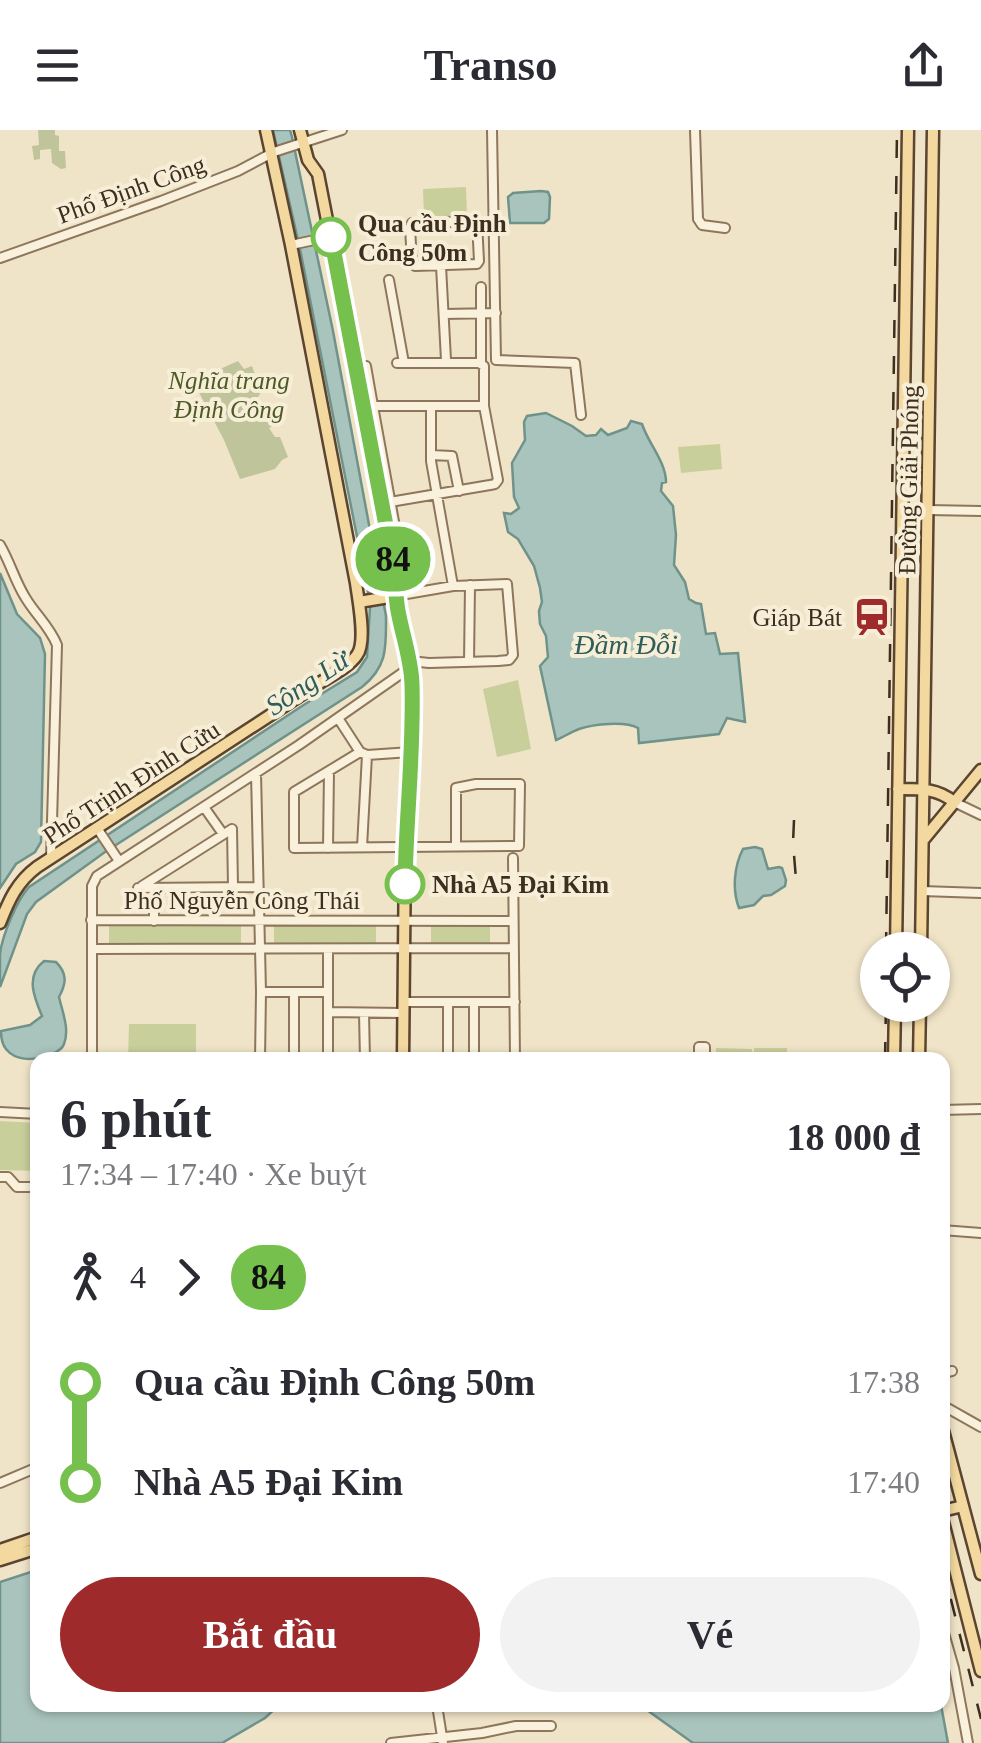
<!DOCTYPE html>
<html lang="vi">
<head>
<meta charset="utf-8">
<style>
	body { margin:0; font-family:"Times New Roman",serif; background:#f2f2f3; color:#2b2b33; height:100vh; display:flex; flex-direction:column; font-size:38px; white-space:nowrap }
	* { box-sizing:border-box; margin:0 }
	p { font-size:32px; color:#7c7c81 }
	.icon { flex:none; width:55px; height:55px; fill:none; stroke:currentColor; stroke-width:2; stroke-linecap:round; stroke-linejoin:round }
	.map { position:relative; flex:1; overflow:hidden }
	.panel { position:absolute; left:30px; top:922px; width:920px; height:660px; display:flex; flex-direction:column; background:#fff; border-radius:20px; box-shadow:0 2px 8px #0004 }
	.panel>* { flex:none }
	.badge { padding:0 20px; border-radius:32px; font-size:35px; line-height:65px }
	.controls { position:absolute; left:860px; top:802px; display:grid; gap:20px }
	.controls a { display:grid; place-items:center; width:90px; height:90px; border-radius:50%; background:#fff; box-shadow:0 2px 8px #0004; font-size:50px }
	.map>.badge { position:absolute; translate:-50% -50%; box-shadow:0 0 0 5px #fff }
	.legs { display:flex; align-items:center; gap:15px; height:110px; padding:0 30px; font-size:32px }
	.legs p { margin-inline-start:auto }
	.headline { display:flex; align-items:center; justify-content:space-between; height:170px; padding:0 30px }
	h1 { font-size:55px; font-weight:800; line-height:75px }
	.primary-button { display:flex; gap:20px; margin-top:auto; padding:20px 30px }
	.primary-button a { flex:1; height:115px; border-radius:60px; background:#9e2a2b; color:#fff; font-size:40px; font-weight:800; line-height:115px; text-align:center }
	.primary-button a+a { background:#f2f2f3; color:#2b2b33 }
	ul { padding:0 30px; list-style:none }
	li { display:flex; align-items:center; gap:35px; height:100px; font-size:38px }
	li i { display:grid; place-items:center; width:15px; height:100%; margin:0 12px; background:currentColor }
	li i::after { content:''; width:25px; height:25px; margin:-12px; border:8px solid; border-radius:50%; background:#fff }
	li p { margin-inline-start:auto }
	li:first-child i { background:linear-gradient(#0000 50%,currentColor 0) }
	li:last-child i { background:linear-gradient(currentColor 50%,#0000 0) }
	header { display:flex; justify-content:space-between; align-items:center; height:130px; padding:0 30px; background:#fff; font-size:45px; font-weight:800 }
	.map>svg:first-child { display:block }
	.green { fill:#c9cf9b }
	.cemetery { fill:#bfc49a }
	.water { fill:#a9c4bc; stroke:#6f938a; stroke-width:2.5 }
	.lines { fill:none; stroke-linecap:round; stroke-linejoin:round }
	.minor-casing { stroke:#8d765c; stroke-width:12 }
	.major-casing { stroke:#5b4430; stroke-width:15 }
	.minor { stroke:#faf1dc; stroke-width:8 }
	.major { stroke:#f3d9a0; stroke-width:10 }
	.rail { stroke:#3d2e20; stroke-width:2.5; stroke-dasharray:18 18; stroke-linecap:butt }
	.line-1-casing { stroke:#fff; stroke-width:22 }
	.line-1 { stroke:#76c04d; stroke-width:15 }
	.stop-1-dot { fill:#fff; stroke:#76c04d; stroke-width:5 }
	.labels { text-anchor:middle; stroke-width:8; stroke-linejoin:round; paint-order:stroke }
	.street-label { font-size:25px; fill:#3d2e20; stroke:#f7eed8 }
	.stop-label { font-size:25px; font-weight:bold; fill:#3d2e20; stroke:#f7eed8; text-anchor:start }
	.park-label { font-size:25px; font-style:italic; fill:#4d5a26; stroke:#f7eed8 }
	.poi-label { font-size:25px; fill:#3d2e20; stroke:#f7eed8; text-anchor:end }
	.water-label { font-size:28px; font-style:italic; fill:#2f5d5a; stroke:#f7eed8 }
</style>
</head>
<body>
<header><svg class="icon" aria-label="menu" viewBox="0 0 24 24"><path d="M4 6h16M4 12h16M4 18h16"/></svg>Transo<svg class="icon" aria-label="share" viewBox="0 0 24 24"><path d="M12 15V3M7 8l5-5 5 5M5 13v7h14v-7"/></svg></header>
<div class="map">
<svg width="981" height="1613" viewBox="0 0 981 1613">
	<rect width="100%" height="100%" fill="#f0e4c8"/>
	<path class="green" d="M466,57L467,86L424,87L423,59Z
		M720,314L722,339L681,343L678,317Z
		M518,550L531,619L497,627L483,559Z
		M274,795H376V814L274,813Z
		M431,795H490V813H431Z
		M109,796H241V815L109,814Z
		M129,894H196V930H128Z
		M716,918L752,919V930H716Z
		M754,918H787V930H754Z
		M0,991L37,993V1041L0,1040Z"/>
	<path class="cemetery" d="M38,0H55V5L59,6V21H65L66,38L61,39L52,33L51,19L40,20V29L34,30L32,16L39,15Z
		M238,231L244,239L252,236L261,262L257,269L274,295L269,298L275,307H280L288,327L282,330L275,339L240,349L224,310L193,251Z"/>
	<path class="water" d="M273,0H290L292,7L333,201L386,486C386,517 388,536 362,557L105,722L36,772L27,784L0,857C0,846 0,835 0,824C2,806 17,770 29,757L302,576L357,542L367,527L370,477L368,462L300,119Z
		M541,61L548,62L550,67L549,89L544,93H510L508,67L513,63Z
		M546,283L572,296L586,306L596,305L601,299L608,305L627,298L631,291L642,294C648,313 666,332 666,352L662,353L661,361L673,376L676,405L674,435L685,452L689,469L696,473L701,474L706,504L715,503L720,524L738,523L745,592L727,588L719,604L639,613L638,598C625,591 594,594 579,599C571,602 564,607 556,610L540,536L548,527L546,506L540,494L539,481L542,472L540,458L534,436L518,409L508,402L504,383L511,384L519,378L514,367L512,333L525,310L524,292L527,286Z
		M0,443L17,484L40,508L45,524L41,712L35,722L16,734L0,758Z
		M755,717L762,719L768,739L779,737L782,738L786,750L785,756L771,765L763,766L754,775L739,778C732,760 734,736 743,719Z
		M44,831L56,832C68,844 66,854 59,867C62,881 70,899 64,914C59,929 0,943 1,901L30,895L42,886C34,867 25,846 44,831Z
		M37,1440L38,1575H279L265,1588L222,1613H0V1452Z
		M640,1575H941L948,1613H693Z"/>
	<g class="lines">
		<g class="minor-casing">
			<path id="minor" d="M492,0L496,230L575,233L581,285
				M695,0L698,89L702,95L725,98
				M477,91L479,131L477,134L415,136L412,133L410,97L412,93Z
				M291,115L324,108
				M0,128L161,71L238,41L274,22L342,0
				M441,136L446,230
				M389,150L404,233
				M481,157V231
				M445,184L496,183
				M366,236L373,276H484
				M373,276L407,463
				M431,276V331L453,456
				M431,325L452,326L459,361
				M390,372L490,355L495,354L498,350L484,276V236L479,233H397
				M928,380L981,381
				M0,415C10,432 15,451 25,467C35,484 50,497 57,515L51,727
				M469,532L470,455
				M338,588L360,622L367,625L411,622
				M360,622L294,662V718L519,716L520,654H476L456,658V716
				M256,643L261,862L260,930
				M954,672L981,685
				M204,677L223,704
				M97,698L119,731
				M232,699L233,757
				M362,717L367,625
				M328,718L329,641
				M513,728L515,930
				M142,756L232,699
				M138,758L258,757
				M922,761L981,763
				M91,790L513,791
				M154,791V758
				M92,819L513,818
				M328,819V930
				M261,862H328
				M294,862V930
				M403,872H515
				M328,882L403,883
				M364,883L365,930
				M92,930V756L97,746L299,615L405,541L410,531L429,533L498,531L509,530L513,525L507,454L453,456L395,466
				M448,930V872
				M474,930V872
				M699,930V917H705V930
				M942,980L981,979
				M0,982L38,984
				M0,1047H8L17,1057H38
				M942,1100L981,1103
				M942,1243L952,1241
				M942,1275L981,1297
				M0,1353L38,1337
				M942,1496L954,1538L968,1613
				M437,1575L443,1613
				M391,1613L482,1603L516,1596H551"/>
		</g>
		<g class="major-casing">
			<path id="major" d="M300,0L308,30L318,44L397,448L395,466L409,527L412,551L405,717L403,930
				M359,472L395,466
				M898,659C920,659 937,658 954,672
				M924,709L981,640
				M0,793C9,770 17,752 37,737L318,554C330,546 349,537 357,525C367,512 358,469 356,453L291,115L266,0
				M896,820L908,0
				M921,820L933,0
				M894,930L895,875
				M919,930L920,875
				M942,1297L981,1444
				M942,1381L963,1376
				M942,1388L981,1541
				M0,1420L38,1407
				M0,1430L38,1418"/>
		</g>
		<use href="#minor" class="minor"/>
		<use href="#major" class="major"/>
		<path class="rail" d="M794,690L793,713L796,749
			M886,820L897,0
			M885,930L886,875
			M942,1434L981,1589"/>
	</g>
	<g class="lines">
		<g class="line-1-casing">
			<path id="line-1" d="M331,107L396,448C393,485 411,518 412,554C414,621 406,687 405,754"/>
		</g>
		<use href="#line-1" class="line-1"/>
	</g>
	<defs>
		<g id="station-bare" transform="scale(3)"><path d="M-3-6H3Q5-6 5-4V2Q5 4 3 4L4.5 6H3L1.5 4h-3L-3 6H-4.5L-3 4Q-5 4-5 2V-4Q-5-6-3-6ZM-3.5-4v3h7v-3ZM-3.5 1v1.5H-2V1ZM2 1v1.5H3.5V1Z" fill="#9e2a2b" stroke="#f7eed8" stroke-width="2.5" paint-order="stroke"/></g>
	</defs>
	<g fill-rule="evenodd">
		<use href="#station-bare" x="872" y="487"/>
	</g>
	<g class="stop-1-dot">
		<circle cx="331" cy="107" r="18"/>
		<circle cx="405" cy="754" r="18"/>
	</g>
	<g class="labels">
		<g class="street-label">
			<text transform="translate(131 59) rotate(-20)" y="9">Phố Định Công</text>
			<text transform="translate(908 350) rotate(-89)" y="9">Đường Giải Phóng</text>
			<text transform="translate(131 652) rotate(-33)" y="9">Phố Trịnh Đình Cửu</text>
			<text x="242" y="779">Phố Nguyễn Công Thái</text>
		</g>
		<g class="stop-label">
			<text x="358" y="102">Qua cầu Định<tspan x="358" dy="29">Công 50m</tspan></text>
			<text x="432" y="763">Nhà A5 Đại Kim</text>
		</g>
		<g class="park-label">
			<text x="229" y="259">Nghĩa trang<tspan x="229" dy="29">Định Công</tspan></text>
		</g>
		<g class="poi-label">
			<text x="842" y="496">Giáp Bát</text>
		</g>
		<g class="water-label">
			<text x="626" y="524">Đầm Đỗi</text>
			<text transform="translate(307 552) rotate(-34)" y="10">Sông Lừ</text>
		</g>
	</g>
</svg>
<div class="controls">
<a><svg class="icon" aria-label="locate" viewBox="0 0 24 24"><circle cx="12" cy="12" r="6"/><path d="M12 2v4M12 18v4M2 12h4M18 12h4"/></svg></a>
</div>
<b class="badge" style="left:393px;top:429px;background:#76c04d;color:#111">84</b>
<section class="panel">
<div class="headline"><div><h1>6 phút</h1><p>17:34 – 17:40 · Xe buýt</p></div><b>18 000 ₫</b></div>
<div class="legs"><svg class="icon" aria-label="walk" viewBox="0 0 24 24"><circle cx="13" cy="4" r="2"/><path d="M13 8l-2 6 4 7M11 14l-3 7M7 12l3-4h3l4 4"/></svg>4<svg class="icon" aria-label="forward" viewBox="0 0 24 24"><path d="M9 5l7 7-7 7"/></svg><b class="badge" style="background:#76c04d;color:#111">84</b></div>
<ul>
<li><i style="color:#76c04d"></i><b>Qua cầu Định Công 50m</b><p>17:38</p></li>
<li><i style="color:#76c04d"></i><b>Nhà A5 Đại Kim</b><p>17:40</p></li>
</ul>
<div class="primary-button"><a>Bắt đầu</a><a>Vé</a></div>
</section>
</div>
</body>
</html>
